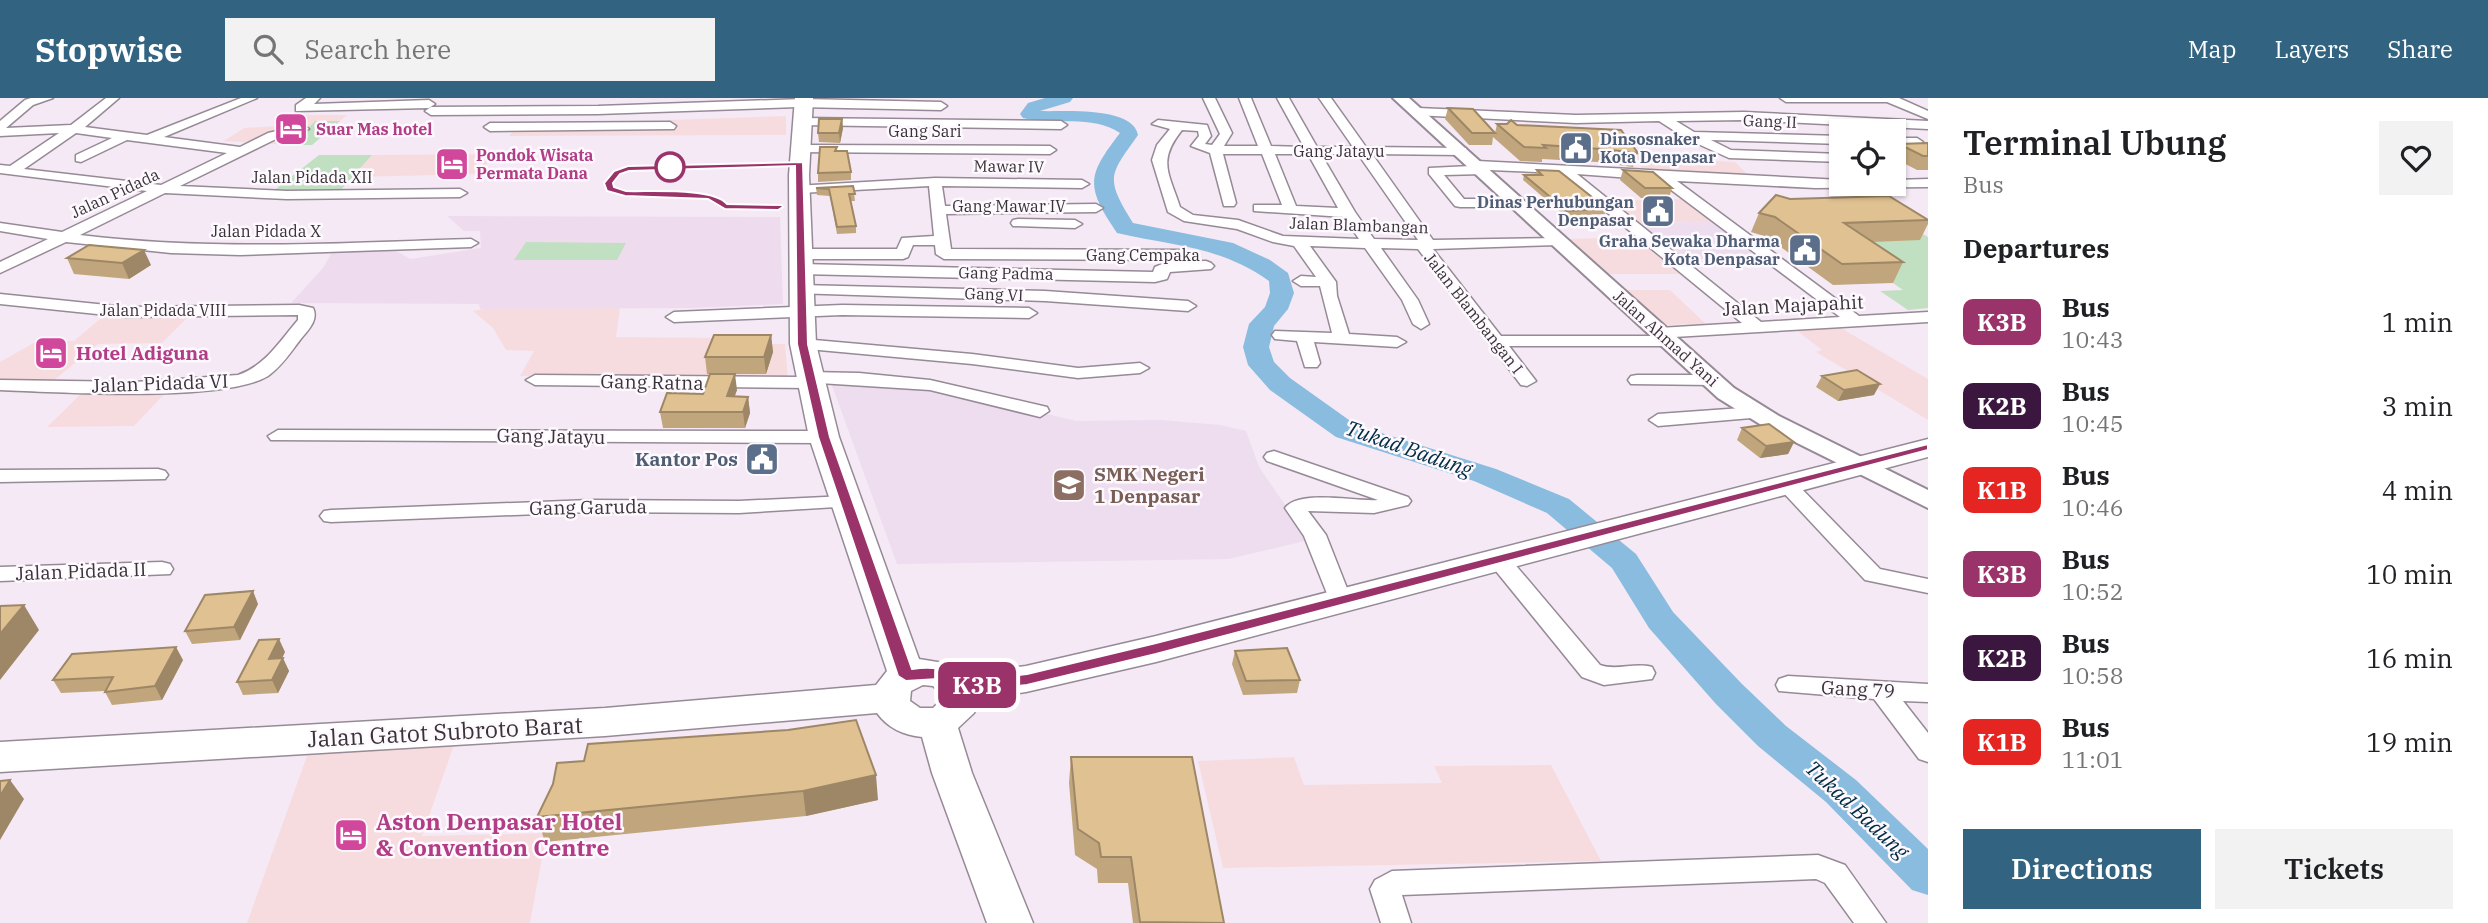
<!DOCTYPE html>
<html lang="en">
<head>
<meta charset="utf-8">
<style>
	body { margin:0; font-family:"IBM Plex Serif",serif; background:#f2f2f2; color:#202124; height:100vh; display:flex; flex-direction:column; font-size:26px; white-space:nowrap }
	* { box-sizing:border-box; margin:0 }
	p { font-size:23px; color:#757577 }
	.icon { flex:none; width:38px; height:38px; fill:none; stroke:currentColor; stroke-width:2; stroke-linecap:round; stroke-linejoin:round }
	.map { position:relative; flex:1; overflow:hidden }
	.panel { display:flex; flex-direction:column; background:#fff; width:560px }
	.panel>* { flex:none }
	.badge { padding:0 14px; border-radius:10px; font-size:24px; line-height:46px }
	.controls { position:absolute; left:1829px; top:21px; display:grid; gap:14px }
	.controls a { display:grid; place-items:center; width:77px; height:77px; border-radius:0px; background:#fff; box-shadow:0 2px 5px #0004; font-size:35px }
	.map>.badge { position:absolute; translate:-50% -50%; box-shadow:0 0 0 4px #fff }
	h2 { padding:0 35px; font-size:26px; line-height:63px }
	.round { display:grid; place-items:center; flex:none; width:74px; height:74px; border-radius:0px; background:#f2f2f2 }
	.head { display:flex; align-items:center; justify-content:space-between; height:119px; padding:0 35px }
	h1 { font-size:33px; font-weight:600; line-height:52px }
	.cta { display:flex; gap:14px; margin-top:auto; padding:14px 35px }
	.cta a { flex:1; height:80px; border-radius:0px; background:#326481; color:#fff; font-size:28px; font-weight:600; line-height:80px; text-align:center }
	.cta a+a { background:#f2f2f2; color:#202124 }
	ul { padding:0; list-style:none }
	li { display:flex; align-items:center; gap:21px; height:84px; padding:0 35px }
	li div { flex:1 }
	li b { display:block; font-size:26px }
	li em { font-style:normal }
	li .badge { min-width:77px; font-weight:700; text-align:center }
	header { display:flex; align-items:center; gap:42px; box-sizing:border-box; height:98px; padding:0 35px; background:#326481; color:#fff }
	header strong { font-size:33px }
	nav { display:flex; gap:38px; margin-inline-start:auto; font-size:24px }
	.search { width:490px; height:63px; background:#f2f2f2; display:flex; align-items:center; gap:18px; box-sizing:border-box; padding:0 24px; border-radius:0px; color:#757577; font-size:26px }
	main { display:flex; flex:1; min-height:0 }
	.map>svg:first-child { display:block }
	.commercial { fill:#f7dcdf }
	.built { fill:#eedcee }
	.education { fill:#edddef }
	.green { fill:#c1dfc1 }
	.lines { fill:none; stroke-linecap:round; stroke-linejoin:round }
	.river { fill:#89bcde; fill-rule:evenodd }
	.minor-casing { stroke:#968a96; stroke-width:3 }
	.major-casing { stroke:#968a96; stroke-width:4 }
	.highway-casing { stroke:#968a96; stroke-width:3 }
	.minor { fill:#fff; fill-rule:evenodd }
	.major { fill:#fff; fill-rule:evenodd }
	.highway { fill:#fff; fill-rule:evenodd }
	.wall { fill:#c1a67d }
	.shaded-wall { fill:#9d8766 }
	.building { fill:#e0c191; stroke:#9d8766; stroke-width:2 }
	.line { fill:#9a336a; stroke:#fff; stroke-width:2 }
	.stop-dot { fill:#fff; stroke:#9a336a; stroke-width:3.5 }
	.labels { text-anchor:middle; stroke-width:5; stroke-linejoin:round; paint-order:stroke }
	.far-street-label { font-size:16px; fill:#383337; stroke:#fef9fe }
	.far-hotel-label { font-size:16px; font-weight:bold; fill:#b23c85; stroke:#fef9fe; text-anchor:start }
	.far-service-label { font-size:16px; font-weight:bold; fill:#4e5e75; stroke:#fef9fe; text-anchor:end }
	.street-label { font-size:19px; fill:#383337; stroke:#fef9fe }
	.hotel-label { font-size:19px; font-weight:bold; fill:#b23c85; stroke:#fef9fe; text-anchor:start }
	.service-label { font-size:19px; font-weight:bold; fill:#4e5e75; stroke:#fef9fe; text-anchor:end }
	.education-label { font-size:19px; font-weight:bold; fill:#785e54; stroke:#fef9fe; text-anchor:start }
	.water-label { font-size:21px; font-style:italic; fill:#012d44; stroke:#fef9fe }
	.near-street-label { font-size:23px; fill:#383337; stroke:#fef9fe }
	.near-hotel-label { font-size:23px; font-weight:bold; fill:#b23c85; stroke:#fef9fe; text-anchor:start }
</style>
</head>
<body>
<header>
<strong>Stopwise</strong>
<div class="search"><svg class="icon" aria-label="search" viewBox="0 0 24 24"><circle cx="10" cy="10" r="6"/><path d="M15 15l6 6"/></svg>Search here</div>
<nav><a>Map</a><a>Layers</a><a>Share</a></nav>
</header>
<main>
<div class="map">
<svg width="1928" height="825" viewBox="0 0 1928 825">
	<rect width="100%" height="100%" fill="#f5e9f5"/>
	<path class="commercial" d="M287,17H347L340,23H315L291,47L224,43L244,30L280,28Z
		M786,18V37L509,38L516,29H664L668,22Z
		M493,56L480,76L353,79L372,57Z
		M1632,58L1735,64L1751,80L1644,73Z
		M1683,101L1712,124L1633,125L1605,103Z
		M1636,139L1679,176H1606L1569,141Z
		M1619,192H1670L1706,226L1659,227Z
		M494,209L620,210L616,239L724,240L722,245L785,246L788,282L520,278L534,253L506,252L493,230L473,213Z
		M193,214L162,245L98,246L53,283L0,282V264L39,242L74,243L107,215Z
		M1841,230L1928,281V322L1816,254L1822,252L1796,232Z
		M88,289H171L134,328L47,329Z
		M454,647L422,738L549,735L545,744L530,825H247L308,655Z
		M1294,659L1304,687L1442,685L1434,668L1551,667L1601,763L1223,770L1198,663Z"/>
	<path class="built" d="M447,118L780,119L783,206L691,210L480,211L479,206L291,205L323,170L334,151L390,149L410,161L481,150L480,133H464Z"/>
	<path class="education" d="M1712,124L1758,160L1676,161L1633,125Z
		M830,282L938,290L1076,323L1161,322L1220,327L1246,333L1259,369L1296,423L1305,443L1228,461L897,466Z"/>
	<path class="green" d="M315,23H340L312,47H291Z
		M319,57H372L339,94H272Z
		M1892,117L1928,139V210L1908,212L1880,193L1903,192L1847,153L1844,144Z
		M526,144L626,145L617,162H514Z"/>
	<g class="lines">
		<path class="river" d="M1045,0H1073L1070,4L1040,13C1063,14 1133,8 1138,37C1110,77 1104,79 1133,125L1233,145L1270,162L1288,175L1294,195L1288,211L1274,228L1269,249L1274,264L1290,280L1356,327L1496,371L1569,401L1636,456L1673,514L1742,586L1786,628L1856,682L1928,751V797L1912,792L1826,704L1758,648L1716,606L1649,530L1612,470L1547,415L1474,383L1336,339L1270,292L1248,267L1243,249L1249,226L1265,209L1270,195L1269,183C1220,148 1173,148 1117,135C1085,88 1087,78 1120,35C1092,16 1054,28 1023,20L1020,16L1028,5Z"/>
		<g class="minor-casing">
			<path id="minor" d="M31,0H53L33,7L6,30L71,27L106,0H119L85,29L147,37L241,0H257L164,39L240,49L268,35L303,27L309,31L276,41L180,88L287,93L460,91L467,95L460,99L287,101L165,95L80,137C211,153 340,145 471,141L478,145L471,149L240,157L171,155L66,144L0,175V164L48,141L0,133V125L62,134L147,93L0,75V67L10,68L59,35L0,38V23L25,2ZM76,35L112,40L76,57V63L81,64L127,42L227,55L161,87L24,71Z
				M306,0H320L314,6L429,2L435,6L429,10L296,13V7Z
				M1203,0H1215L1232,35L1224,48H1258L1239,0H1251L1271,48L1304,49L1277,0H1289L1317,49H1353L1319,0H1331L1366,49L1466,50V56L1461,57L1372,56L1433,142L1563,140L1565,143L1563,146L1558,147L1433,151L1501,238H1652L1651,235L1653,231L1659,230L1742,225L1559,75L1489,72L1483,76L1444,77L1464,101H1517L1524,105L1517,109H1460L1455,108L1429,76V70L1471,68L1472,64L1477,63L1841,82V86H1894V82L1928,81V89L1815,90L1677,83L1859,218L1928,214V224L1674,239L1677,243L1668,248H1509L1536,283L1527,288L1521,287L1418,151L1381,150L1418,202L1429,226L1421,231L1413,226L1402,202L1365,150L1310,148L1336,184L1337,198L1349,236L1397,239L1406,244L1397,249L1314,244L1320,265L1317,269H1305L1297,243L1275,241L1272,237L1275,233L1332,235L1320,188H1301L1293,183L1301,178L1316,179L1294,148L1273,144L1237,131L1184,123L1168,114L1152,62L1157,47L1170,31L1152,26L1158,22L1207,27L1211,38L1205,46L1212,47L1220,36ZM1182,32L1198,33L1199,38L1191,48L1210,55L1224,108H1234L1236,105L1223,56H1262L1282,107H1254V113L1344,119L1359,141L1283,138L1238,122L1193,117L1180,109C1169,75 1157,63 1182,32ZM1275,56H1308L1338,110L1296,108ZM1321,56H1358L1418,142L1374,141L1355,114ZM1577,76L1658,82L1840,219L1761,224Z
				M1780,0H1899L1928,13V21L1887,4H1786Z
				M803,1L941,4L947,8L941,12L798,9L598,16L431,17L425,13L431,9L598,8Z
				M1418,10L1576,17L1744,14L1928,23V31L1744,22L1676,23L1694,34L1841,38V46L1711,42L1731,52L1841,56V64L1729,60L1687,41L1659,23L1576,25L1414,17L1412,14Z
				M803,20L1061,23L1067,27L1061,31L799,27L797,24Z
				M670,24L676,28L674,31L490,33L484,29L490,25Z
				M1894,40H1917L1923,44L1917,48H1894Z
				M800,47L1050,48L1056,52L1050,56L795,54L794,51Z
				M935,80L1082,82L1089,86L1082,90L942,88L945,108L1096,106L1103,110L1096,114L946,116L951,151L1184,152L1192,157L1184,162L944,161L936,156L935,147H913L908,159L903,161H800L792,156L800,151H897L902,140L934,138L929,88L800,95L795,94V88Z
				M1018,121L1075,122L1082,126L1075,130L1013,128L1011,125L1013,122Z
				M1206,163L1211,165L1214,168L1211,171L1170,174L1167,181L1155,184L800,176L792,171L800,166L1153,174L1155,169L1167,164Z
				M800,187L1045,193L1188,203L1196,208L1188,213L1045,203L794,195L792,192Z
				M0,196L126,209L299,207L313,210C319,222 308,232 300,242C291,254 281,269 268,278C223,305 57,294 0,292V282L135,284L238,277C266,267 279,244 298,222V217L126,219L0,206Z
				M842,207L1029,210L1037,215L1029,220L842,217L674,224L666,219L674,214Z
				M803,241L972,256L1078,270L1140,265L1149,270L1140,275L1078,280L972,266L797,250L794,246L797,242Z
				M809,274L859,275L930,282L1047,309L1049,313L1040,319L930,292L819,285L816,289L810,290L535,287L526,282L535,277L800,279L803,275Z
				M1637,277H1712L1721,282L1712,287L1631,286L1628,282L1631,278Z
				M1756,309L1765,315L1763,319L1658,328L1649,322L1658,316Z
				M278,332L824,333L834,339L824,345L271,342L268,338Z
				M1274,353L1408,399L1411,403L1408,407L1374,415L1308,413L1326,437L1352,503L1348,508L1340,511L1332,508L1304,438L1285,410C1299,391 1356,404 1378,402L1267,363L1264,359L1267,355Z
				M158,371L165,373L168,377L165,381L0,384V372Z
				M1787,381L1794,383L1880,471L1928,481V495L1865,482L1780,391L1777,387L1780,383Z
				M846,398L853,400L856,404L853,408L739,415L590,414L331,424L324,423L320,418L324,413L331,412L590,402L739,403Z
				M1499,455L1507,457L1600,567C1616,573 1635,564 1652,569L1655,575L1652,581L1604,587L1582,579L1491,467L1488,462L1491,457Z
				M162,464L170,466L173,471L170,476L0,483V469Z
				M1788,578L1928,586V604L1903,603L1928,635V664L1919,661L1874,601L1779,593L1776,587L1779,581Z
				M1818,757L1845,767L1886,825H1854L1825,785L1816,781L1402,797L1411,825H1381L1370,791L1375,782L1392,773Z"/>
		</g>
		<g class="major-casing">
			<path id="major" d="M1393,0H1409L1734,290L1779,318L1928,392V410L1763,328L1718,300Z"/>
		</g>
		<g class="highway-casing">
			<path id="highway" d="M795,0H813L809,77L816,246L839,339L919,561L956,567L966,576L1026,568L1156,538L1928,341V359L1156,564L1026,594L979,601L974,615L958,630L972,675L1033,825H987L932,675L922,639C903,637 888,630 877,615L605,638L0,674V644L605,610L876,587L887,573L809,339L790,246L789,77ZM923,587L933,588L941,595L942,601L933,610H920L910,603L911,593Z"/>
		</g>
		<use href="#minor" class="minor"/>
		<use href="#major" class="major"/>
		<use href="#highway" class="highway"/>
	</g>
	<path class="wall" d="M1448,10L1495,35L1497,26L1517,27L1638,55L1633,69L1597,64L1542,61V64L1520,63L1493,39L1492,47H1469L1445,21Z
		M842,21L843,30L840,45L819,44L818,35Z
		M1928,45V72H1917L1894,60L1899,46Z
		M837,53L851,74V82L818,84V75Z
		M1537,72L1607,111L1605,116L1565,118L1523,82L1524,77H1535Z
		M1623,72L1672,90L1669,100H1641L1620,82Z
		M853,88L855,103H850L856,128V135L837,136L830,98L817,97L816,90Z
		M1759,115L1928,121V126L1920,142L1872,144L1903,164L1893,185L1833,187L1767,139L1751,134Z
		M67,160L151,167L129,181L74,176Z
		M771,237L773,254L766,276H707L705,259Z
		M1822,278L1874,297L1838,303L1816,289Z
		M737,292L734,299H748L750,315L745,330H663L660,314L703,296Z
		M1742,330L1794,344L1788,356L1760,360L1737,342Z
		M258,506L240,542L192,546L185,533Z
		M1235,553L1300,582L1297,595L1243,597L1232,566Z
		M285,554L282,560L289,573L278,595L243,597L237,584Z
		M183,562L162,602L112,607L105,594V593L61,595L53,582Z
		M1071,659L1224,825H1133L1128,785H1098L1097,771L1075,757L1069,685Z
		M584,663L878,702L806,718L545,744L537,719Z"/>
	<path class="shaded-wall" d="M842,21L843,30L840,45L839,35Z
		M144,152L151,167L129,181L122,165Z
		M771,237L773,254L766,276L764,259Z
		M735,276L737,292L729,314L727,298Z
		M1880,286L1874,297L1838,303L1844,292Z
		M748,299L750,315L745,330L743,314Z
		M1794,344L1788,356L1760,360L1766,348Z
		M253,493L258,506L240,542L234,529Z
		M24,507L39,532L0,582V536Z
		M279,541L285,554L275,574L269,561Z
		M176,549L183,562L162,602L155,588Z
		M283,560L289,573L278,595L272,582Z
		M876,677L878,702L806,718L803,693Z
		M10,682L24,701L0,742V698Z"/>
	<path class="building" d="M1448,10L1473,11L1495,35H1472Z
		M819,21H842L839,35H818Z
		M1511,22L1517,27L1621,32L1638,55L1601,51L1543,47L1546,50L1524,49L1497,26H1507Z
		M1928,45V58H1923L1899,46Z
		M820,49H837L835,53H847L851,74L818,75Z
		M1537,72L1559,73L1607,111L1567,113L1524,77H1542Z
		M1623,72L1653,74L1672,90H1645Z
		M853,88L855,96H849L856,128L837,129L829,91L816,90Z
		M1776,97L1790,101L1889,98L1928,122L1844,125L1903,164L1842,166L1775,119L1759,115Z
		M89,147L144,152L122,165L67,160Z
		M714,237H771L764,259H705Z
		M1857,272L1880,286L1844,292L1822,278Z
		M710,276H735L727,298L748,299L743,314H660L667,295L703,296Z
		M1769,326L1794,344L1766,348L1742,330Z
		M253,493L234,529L185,533L205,497Z
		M24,507L0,536V508Z
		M279,541L269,561L283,560L272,582L237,584L259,542Z
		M176,549L155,588L105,594L113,579L53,582L72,556Z
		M1287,550L1300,582L1246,583L1235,553Z
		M856,622L876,677L803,693L537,719L553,686L557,665L584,663L588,646L788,632Z
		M1071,659H1192L1224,825L1140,824L1131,759H1101L1099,745L1078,731Z
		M10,682L0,698V683Z"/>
	<path class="line" d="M803,64L808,246L830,339L912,571C934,568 945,570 962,583L1027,576L1156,545L1924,347L1928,346V352L1156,556L1027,587L959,595L938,581L906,583L898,578L818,339L797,246L795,68L629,73L620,76L613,85L614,89L626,93C648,94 714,89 727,106L782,107L783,109L778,112L725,111L708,101L625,98L607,93L604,85L614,73L628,68Z"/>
	<defs>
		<g id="hotel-square" transform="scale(1.75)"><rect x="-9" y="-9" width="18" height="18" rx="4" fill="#d1479c" stroke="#fef9fe"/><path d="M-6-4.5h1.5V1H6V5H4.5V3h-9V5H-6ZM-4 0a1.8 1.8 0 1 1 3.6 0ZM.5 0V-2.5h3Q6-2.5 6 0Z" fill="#fff"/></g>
		<g id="civic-square" transform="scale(1.75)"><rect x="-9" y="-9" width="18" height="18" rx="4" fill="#5c6f8a" stroke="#fef9fe"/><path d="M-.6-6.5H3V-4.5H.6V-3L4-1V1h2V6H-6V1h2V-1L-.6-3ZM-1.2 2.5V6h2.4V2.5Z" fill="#fff"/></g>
		<g id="school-square" transform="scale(1.75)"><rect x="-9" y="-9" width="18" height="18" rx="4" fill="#8d6e63" stroke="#fef9fe"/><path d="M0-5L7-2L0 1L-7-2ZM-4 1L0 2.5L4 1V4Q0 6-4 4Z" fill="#fff"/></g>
	</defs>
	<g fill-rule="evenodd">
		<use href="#hotel-square" x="291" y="31"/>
		<use href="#civic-square" x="1576" y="50"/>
		<use href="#hotel-square" x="452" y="66"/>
		<use href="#civic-square" x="1658" y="113"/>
		<use href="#civic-square" x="1805" y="152"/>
		<use href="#hotel-square" x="51" y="255"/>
		<use href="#civic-square" x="762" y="361"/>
		<use href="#school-square" x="1069" y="387"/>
		<use href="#hotel-square" x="351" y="737"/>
	</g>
	<circle class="stop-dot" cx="670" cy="69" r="14"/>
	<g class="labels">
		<g class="far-street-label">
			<text transform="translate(1770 23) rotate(2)" y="6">Gang II</text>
			<text x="925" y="39">Gang Sari</text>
			<text x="1339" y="59">Gang Jatayu</text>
			<text transform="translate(1009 68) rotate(1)" y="6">Mawar IV</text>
			<text x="312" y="85">Jalan Pidada XII</text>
			<text transform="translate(115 95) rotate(-25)" y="6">Jalan Pidada</text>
			<text x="1009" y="114">Gang Mawar IV</text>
			<text transform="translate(1359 127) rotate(2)" y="6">Jalan Blambangan</text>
			<text x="266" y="139">Jalan Pidada X</text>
			<text x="1143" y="163">Gang Cempaka</text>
			<text transform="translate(1006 175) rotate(1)" y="6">Gang Padma</text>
			<text transform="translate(994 196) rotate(2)" y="6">Gang VI</text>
			<text x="163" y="218">Jalan Pidada VIII</text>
			<text transform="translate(1474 215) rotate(52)" y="6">Jalan Blambangan I</text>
			<text transform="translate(1666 240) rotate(42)" y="6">Jalan Ahmad Yani</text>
		</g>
		<g class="far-hotel-label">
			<text x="316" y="37">Suar Mas hotel</text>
			<text x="476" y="63">Pondok Wisata<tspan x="476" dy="18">Permata Dana</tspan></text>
		</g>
		<g class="far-service-label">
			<text x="1600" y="47" text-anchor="start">Dinsosnaker<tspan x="1600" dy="18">Kota Denpasar</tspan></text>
			<text x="1634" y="110">Dinas Perhubungan<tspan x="1634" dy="18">Denpasar</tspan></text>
			<text x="1780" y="149">Graha Sewaka Dharma<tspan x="1780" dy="18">Kota Denpasar</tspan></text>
		</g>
		<g class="street-label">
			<text transform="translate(1793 207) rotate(-3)" y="7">Jalan Majapahit</text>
			<text transform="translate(652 284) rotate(1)" y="7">Gang Ratna</text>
			<text transform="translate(160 285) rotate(-2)" y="7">Jalan Pidada VI</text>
			<text transform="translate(551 338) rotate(1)" y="7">Gang Jatayu</text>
			<text transform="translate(588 409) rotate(-1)" y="7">Gang Garuda</text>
			<text transform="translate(81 473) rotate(-2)" y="7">Jalan Pidada II</text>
			<text transform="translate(1858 591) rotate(3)" y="7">Gang 79</text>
		</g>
		<g class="hotel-label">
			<text x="76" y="262">Hotel Adiguna</text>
		</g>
		<g class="service-label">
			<text x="738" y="368">Kantor Pos</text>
		</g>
		<g class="education-label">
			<text x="1094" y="383">SMK Negeri<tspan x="1094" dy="22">1 Denpasar</tspan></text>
		</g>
		<g class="water-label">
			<text transform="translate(1409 351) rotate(19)" y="7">Tukad Badung</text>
			<text transform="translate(1857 712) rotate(43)" y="7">Tukad Badung</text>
		</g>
		<g class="near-street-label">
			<text transform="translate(445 634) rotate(-3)" y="8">Jalan Gatot Subroto Barat</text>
		</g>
		<g class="near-hotel-label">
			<text x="376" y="732">Aston Denpasar Hotel<tspan x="376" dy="26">&amp; Convention Centre</tspan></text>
		</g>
	</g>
</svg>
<div class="controls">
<a><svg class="icon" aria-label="locate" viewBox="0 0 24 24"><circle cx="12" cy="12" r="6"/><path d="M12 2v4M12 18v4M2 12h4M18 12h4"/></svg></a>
</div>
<b class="badge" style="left:977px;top:587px;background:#9a336a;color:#fff">K3B</b>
</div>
<section class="panel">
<div class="head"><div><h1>Terminal Ubung</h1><p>Bus</p></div><a class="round"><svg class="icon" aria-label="heart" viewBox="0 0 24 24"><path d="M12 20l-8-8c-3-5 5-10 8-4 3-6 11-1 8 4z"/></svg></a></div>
<h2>Departures</h2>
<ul>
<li><span class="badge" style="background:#9a336a;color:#fff">K3B</span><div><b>Bus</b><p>10:43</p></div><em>1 min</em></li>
<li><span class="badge" style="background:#3b163f;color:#fff">K2B</span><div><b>Bus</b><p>10:45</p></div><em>3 min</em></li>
<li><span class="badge" style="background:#e52522;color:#fff">K1B</span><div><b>Bus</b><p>10:46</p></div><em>4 min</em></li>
<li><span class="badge" style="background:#9a336a;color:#fff">K3B</span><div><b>Bus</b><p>10:52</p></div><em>10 min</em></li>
<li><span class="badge" style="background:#3b163f;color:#fff">K2B</span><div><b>Bus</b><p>10:58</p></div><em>16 min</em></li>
<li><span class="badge" style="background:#e52522;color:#fff">K1B</span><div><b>Bus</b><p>11:01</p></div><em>19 min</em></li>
</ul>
<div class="cta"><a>Directions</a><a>Tickets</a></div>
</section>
</main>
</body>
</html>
